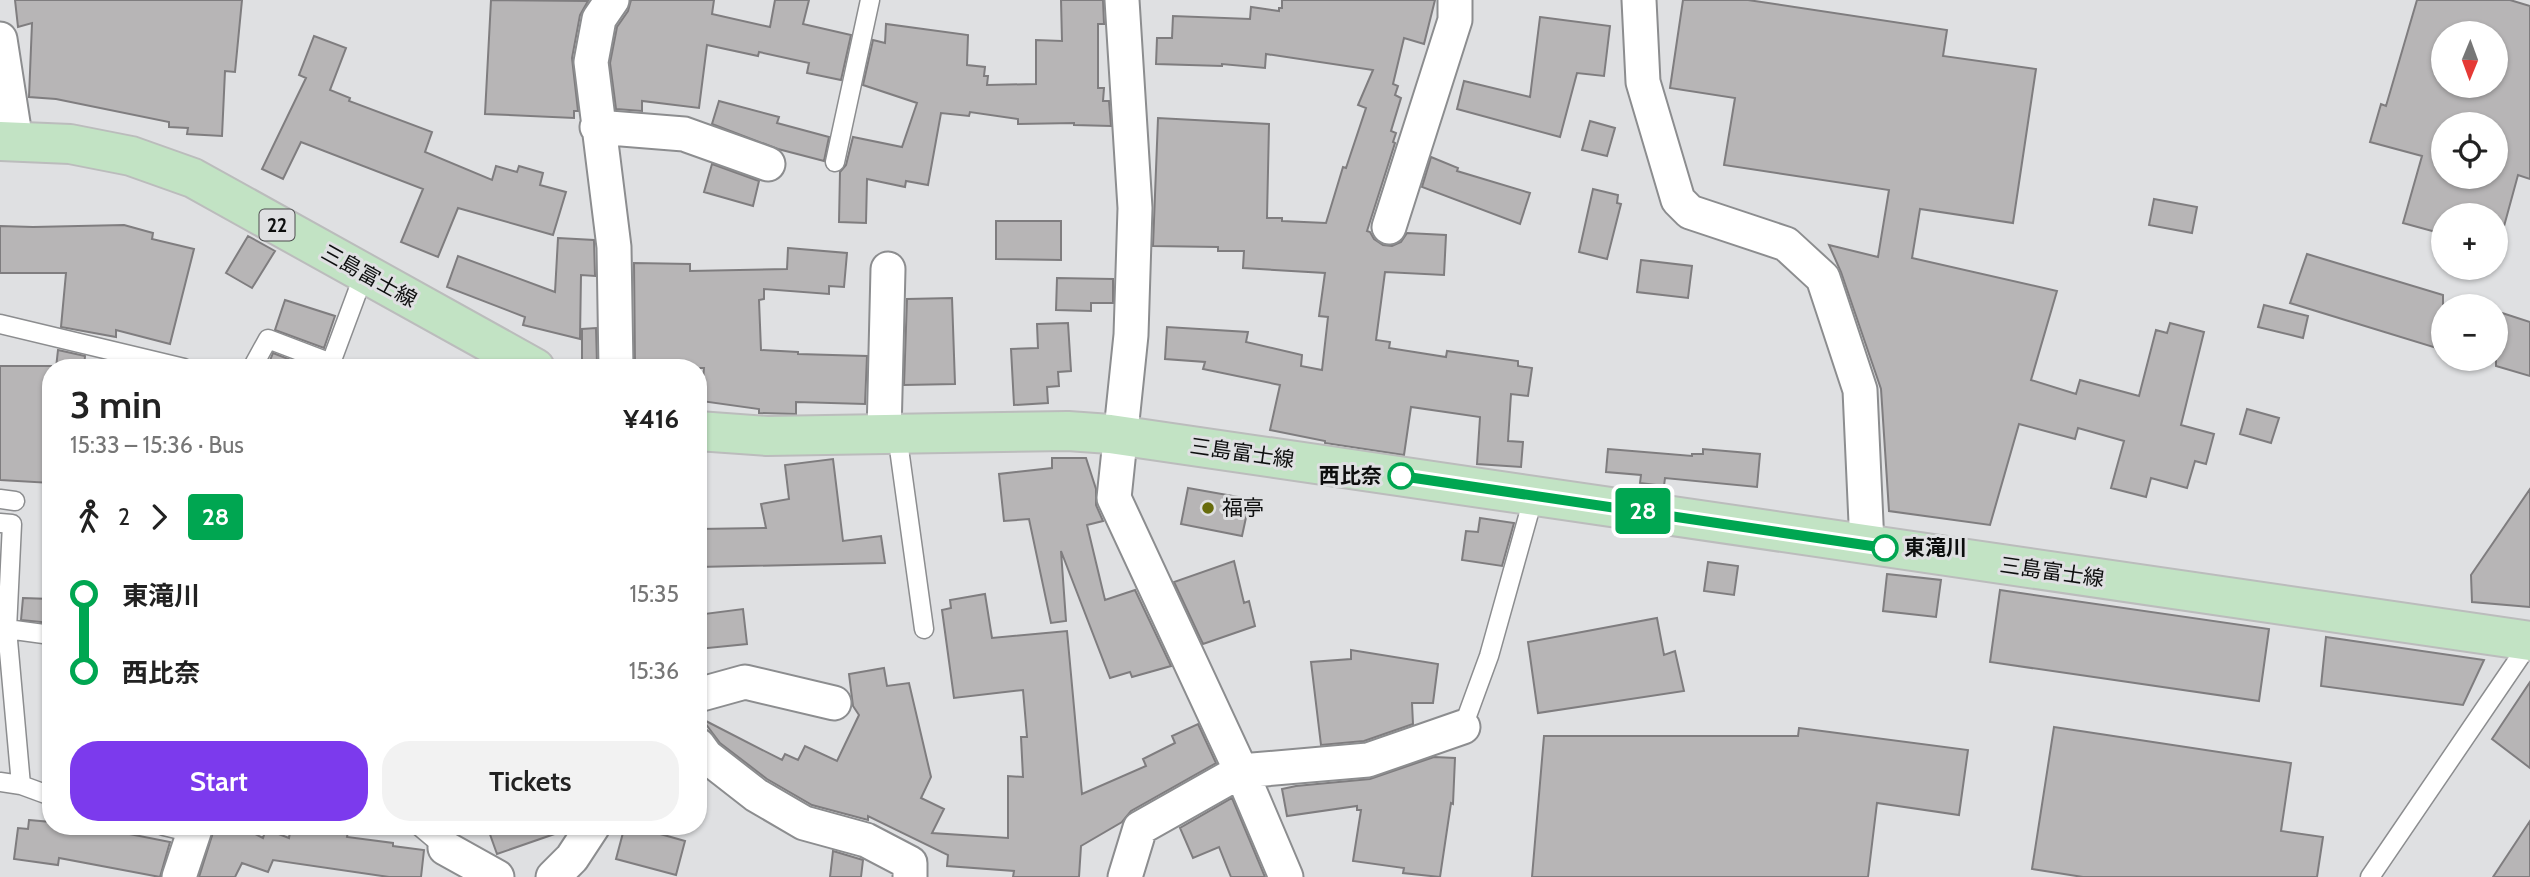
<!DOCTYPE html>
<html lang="en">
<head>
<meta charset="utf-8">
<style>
	body { margin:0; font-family:Cabin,"Noto Sans JP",sans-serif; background:#f2f2f2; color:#222; height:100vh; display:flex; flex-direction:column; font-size:26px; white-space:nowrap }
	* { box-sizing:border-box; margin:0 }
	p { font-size:23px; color:#767676 }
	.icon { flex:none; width:38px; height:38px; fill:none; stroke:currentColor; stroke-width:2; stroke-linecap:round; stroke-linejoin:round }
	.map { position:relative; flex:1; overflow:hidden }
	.details { position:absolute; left:42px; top:359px; width:665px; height:476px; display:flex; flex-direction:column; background:#fff; border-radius:28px; box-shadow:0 2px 5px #0004 }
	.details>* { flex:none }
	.badge { padding:0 14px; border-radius:5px; font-size:24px; line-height:46px }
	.needle { width:46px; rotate:181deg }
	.buttons { position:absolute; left:2431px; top:21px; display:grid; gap:14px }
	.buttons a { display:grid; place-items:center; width:77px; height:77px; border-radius:50%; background:#fff; box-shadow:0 2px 5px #0004; font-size:35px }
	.map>.badge { position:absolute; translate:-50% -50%; box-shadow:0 0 0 4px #fff }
	.legs { display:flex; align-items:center; gap:10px; height:77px; padding:0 28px; font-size:23px }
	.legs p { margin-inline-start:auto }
	.headline { display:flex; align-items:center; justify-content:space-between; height:119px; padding:0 28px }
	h1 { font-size:38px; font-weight:600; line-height:52px }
	.action { display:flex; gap:14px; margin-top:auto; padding:14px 28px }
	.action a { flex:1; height:80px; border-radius:28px; background:#7c3aed; color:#fff; font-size:28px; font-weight:600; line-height:80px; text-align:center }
	.action a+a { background:#f2f2f2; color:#222 }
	ul { padding:0 28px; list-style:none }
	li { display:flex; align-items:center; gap:24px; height:77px; font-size:26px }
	li i { display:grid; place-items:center; width:10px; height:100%; margin:0 9px; background:currentColor }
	li i::after { content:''; width:18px; height:18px; margin:-9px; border:5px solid; border-radius:50%; background:#fff }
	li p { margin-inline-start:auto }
	li:first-child i { background:linear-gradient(#0000 50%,currentColor 0) }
	li:last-child i { background:linear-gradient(currentColor 50%,#0000 0) }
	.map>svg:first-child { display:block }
	.building { fill:#b7b5b6; stroke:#7f7d7f; stroke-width:2; fill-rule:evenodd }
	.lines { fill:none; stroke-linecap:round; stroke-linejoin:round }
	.service-casing { stroke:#8c8d8f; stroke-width:21 }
	.minor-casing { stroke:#8c8d8f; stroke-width:37 }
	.primary-casing { stroke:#bbbcbc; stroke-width:42 }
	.service { stroke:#fff; stroke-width:18 }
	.minor { stroke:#fff; stroke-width:33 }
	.primary { stroke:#c2e3c4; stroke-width:38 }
	.line-1-casing { stroke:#fff; stroke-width:16 }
	.line-1 { stroke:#00a651; stroke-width:10 }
	.stop-1-dot { fill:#fff; stroke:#00a651; stroke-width:3.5 }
	.poi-dot { fill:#676b0c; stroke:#dfe0e2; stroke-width:2.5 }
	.labels { text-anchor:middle; stroke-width:6; stroke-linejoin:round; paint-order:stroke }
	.shield { fill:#dfe0e2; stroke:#4c4d4e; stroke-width:2 }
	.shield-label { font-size:19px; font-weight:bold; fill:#0d0e0e }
	.street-label { font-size:21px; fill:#0d0e0e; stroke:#dfe0e2 }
	.stop-label { font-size:21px; font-weight:bold; fill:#0d0e0e; stroke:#dfe0e2; text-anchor:end }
	.poi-label { font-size:21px; fill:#0d0e0e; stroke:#dfe0e2; text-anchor:start }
</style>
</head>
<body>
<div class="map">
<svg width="2530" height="877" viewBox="0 0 2530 877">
	<rect width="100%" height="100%" fill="#dfe0e2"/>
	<path class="building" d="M15,0H242L235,72L225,71L222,136L187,134L188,128L169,127V122L56,99L29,97L32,23L18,27Z
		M491,0L588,1L580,15L572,58L578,111H574V118L485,114Z
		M631,0H714L712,14L770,27L775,0H809L803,24L851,35L841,80L807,73L809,63L759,52L758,56L707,45L699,108L642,101V111L616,109L610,63L617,27L628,11Z
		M1061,0H1103L1104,24H1098V88H1104L1103,101H1109L1111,126L1074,125V123L1018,124V119L970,112L969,116L941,113L928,185L906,181L905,187L867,179L866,223L839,222L840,172L846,165L853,137L902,147L917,103L863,85L873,40L885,43L886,24L968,35L967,65L985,67L984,76H988L987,85L1036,84V40L1062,41Z
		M1282,0H1435L1424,44L1404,38L1393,84L1398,86L1395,95L1401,98L1391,131L1396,133L1393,142L1395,143L1367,231L1370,232L1374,239L1383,245L1392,246L1401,242L1407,233L1446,235L1444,275L1385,272L1376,340L1390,342L1389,348L1446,357L1447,351L1518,361V366L1532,368L1528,396L1511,394L1508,441L1523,442L1521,467L1477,464L1480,417L1411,407L1404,455L1325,443V441L1270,430L1280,385L1203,369L1205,362L1165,359L1167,327L1248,332L1246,342L1302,355L1301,366L1322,370L1328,317L1319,316L1325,273L1243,268L1244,251H1218V247L1153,246L1158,118L1269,124L1267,218H1282V221L1326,223L1343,167L1346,168L1366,108L1358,105L1373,70L1266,54L1265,68L1222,64V66L1156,64L1157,38H1172L1173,16L1250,19L1251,7L1279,11V8H1282Z
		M1683,0H1748L1947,30L1943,56L2036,69L2013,223L1920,209L1912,258L2057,291L2031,380L2076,394L2080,380L2139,396L2156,330L2167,333L2170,323L2204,332L2181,425L2214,434L2206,464L2195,461L2187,488L2151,478L2146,497L2111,488L2124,441L2078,428L2075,439L2019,424L1990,525L1889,511L1881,389L1841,272L1829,245L1878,257L1889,190L1724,165L1735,98L1670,88Z
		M2417,0H2510L2530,6V179L2518,175L2503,230L2496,229V215H2443V234L2403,223L2422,156L2370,142L2381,104L2386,106ZM2443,33H2496V86H2443ZM2443,124H2496V177H2443Z
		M1540,17L1610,26L1604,76L1577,73L1560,137L1457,109L1464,81L1530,97Z
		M314,36L346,48L330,90L350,98L349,101L432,132L425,152L492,180L496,166L517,172L519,166L543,173L540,185L566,192L553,235L458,208L438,257L401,242L423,189L301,142L283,179L262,169L306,78L299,75Z
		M719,101L779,117L777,123L829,137L824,161L778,149L712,124Z
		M1590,121L1615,128L1607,156L1582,150Z
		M1431,157L1458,168L1457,171L1530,193L1520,224L1422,187Z
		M712,164L759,181L753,206L704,192Z
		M1593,189L1618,195L1617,203L1621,204L1607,259L1579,252Z
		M2154,199L2197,207L2192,233L2149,225Z
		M996,221H1061V260L996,259Z
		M124,225L153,233L152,239L194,249L170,344L116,330V337L61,327L66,273H0V226L33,227Z
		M248,236L275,251L252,288L226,273Z
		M558,238L594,240L595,276L581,275L580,339L523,325L525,317L447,287L458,256L555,292Z
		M788,248L847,253L844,287L829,286V294L764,289V299L759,300L761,350L798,352V354L867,356L865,404L796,402V414L759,413V409L701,401L704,368H638L639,364H635L634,263L690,264V271L787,269Z
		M2307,254L2443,295V350L2290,303Z
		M1641,260L1692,266L1688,298L1637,292Z
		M1057,278L1113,279V303H1091V311L1056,310Z
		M952,298L955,384L904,385L907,299Z
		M285,300L335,316L324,348L275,330Z
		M2264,305L2308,316L2303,338L2258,327Z
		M2496,311L2530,322V376L2496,366Z
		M1068,323L1071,371L1058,372L1059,386L1047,387L1048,403L1014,405L1011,349L1038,348L1037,324Z
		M596,328L597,364H582V329Z
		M58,350L85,356L84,368H56Z
		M273,353L311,368H267Z
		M0,366H51V483L0,480Z
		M2247,409L2279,418L2271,443L2240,434Z
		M1608,449L1692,456V454H1703V449L1760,454L1757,487L1665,478L1664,486L1640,483L1641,475L1606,472Z
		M1052,458H1086L1096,489V505L1103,521L1087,525L1105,600L1135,590L1171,666L1132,677L1130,672L1110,678L1061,551L1066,621L1051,623L1029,519L1004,521L999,474L1052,468Z
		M833,459L843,541L881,536L885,563L698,567V529L766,528L761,504L789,499L785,465Z
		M1188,488L1250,499L1242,536L1181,524Z
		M2530,489V607L2472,602L2471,575Z
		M1480,518L1514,523L1502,566L1462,560L1466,531L1478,532Z
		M1234,561L1244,603L1249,601L1255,626L1203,644L1174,582Z
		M1708,562L1738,566L1734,595L1704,591Z
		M1887,574L1941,580L1936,617L1883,611Z
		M2000,590L2269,629L2259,701L1990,662Z
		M985,594L992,638L1067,631L1082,794L1146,766L1143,759L1175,743L1172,736L1198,724L1216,763L1131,811L1122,822L1081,846L1079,877H1013L1014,871L947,866L948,855L868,816V820L812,805L767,779L720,743L702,719L782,760L785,754L798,760L805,746L837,761L859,715L853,706L849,674L884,668L887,686L909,683L931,777L921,798L944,809L932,833L1008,838V776L1023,777L1021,737H1027L1023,690L954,698L942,610L951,608L950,600Z
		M23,598L51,599V623L21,620Z
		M743,609L747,644L698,649V621L705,620L704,614Z
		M1657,618L1664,655L1675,651L1684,691L1538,713L1528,642Z
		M2326,637L2484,660L2463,705L2321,686Z
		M1351,650L1438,664L1433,703H1412L1413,724L1364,741L1321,745L1311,662L1351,659Z
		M2530,682V768L2492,739Z
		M2054,727L2291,763L2281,831L2323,837L2317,877H2083L2032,869Z
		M1799,728L1968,750L1959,815L1877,803L1868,877H1532L1544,736H1798Z
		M1434,757L1455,758L1453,804L1451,803L1440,877L1403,873L1404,868L1353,861L1361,810H1357V806L1287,816L1282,789L1296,786L1370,779Z
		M1232,798L1265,877H1231L1219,847L1193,858L1180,828Z
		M29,820L51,822V826H89L170,842L160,877L59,858L58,865L14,859L18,828L28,829Z
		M2530,821V877H2493Z
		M215,826H239L263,838L266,829L289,838L291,826H349L347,837L393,843V846L424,850L421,877H389L273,860L268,872L242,863L235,877H199Z
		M487,826H565L566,830L497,854Z
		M639,828L685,841L676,875L616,859L624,829L638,833Z
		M833,851L863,860L861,877H830Z"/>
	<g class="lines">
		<g class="service-casing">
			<path id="service" d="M835,162L870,0
				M0,324L184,368
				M252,368L268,339L331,363
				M329,368L364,274
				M897,434L924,629
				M0,499L15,501
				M0,523L12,524L7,629L21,785
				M7,629L51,635
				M1463,727L1489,656L1534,495
				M0,782L21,785L51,796
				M164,826L193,833
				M419,826L445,848
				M2370,877L2530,642"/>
		</g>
		<g class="minor-casing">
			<path id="minor" d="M612,0L599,19L591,62L614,247L616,368
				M1122,0L1135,208L1131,335L1114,498L1241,771L1286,877
				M1639,0L1643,82L1678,200L1690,212L1786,244L1823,278L1860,390L1867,545
				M0,39L16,142
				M597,127L684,134L768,164
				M1389,227L1455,20V0
				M884,434L888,269
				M698,695L745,682L834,703
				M698,745L706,756L756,795L804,823L866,840L910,863V877
				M445,848L497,877
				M179,877L196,826
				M553,877L572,858L593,826
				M1125,877L1140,828L1241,771L1368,760L1463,727"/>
		</g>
		<g class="primary-casing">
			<path id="primary" d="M0,141L70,144L131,156L193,178L535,368
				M698,431L767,436L1068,431L1110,434L2530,641"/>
		</g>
		<use href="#service" class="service"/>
		<use href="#minor" class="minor"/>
		<use href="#primary" class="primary"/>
	</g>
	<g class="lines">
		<g class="line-1-casing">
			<path id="line-1" d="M1401,476L1885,548"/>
		</g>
		<use href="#line-1" class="line-1"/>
	</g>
	<g class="stop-1-dot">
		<circle cx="1401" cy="476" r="12"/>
		<circle cx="1885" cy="548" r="12"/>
	</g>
	<circle class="poi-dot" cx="1208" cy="508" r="7"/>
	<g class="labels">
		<rect class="shield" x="259.5" y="209.5" width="35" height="31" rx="5"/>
		<g class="shield-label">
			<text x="277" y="232">22</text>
		</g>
		<g class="street-label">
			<text transform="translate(369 276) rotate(29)" y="7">三島富士線</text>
			<text transform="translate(1242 453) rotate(8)" y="7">三島富士線</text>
			<text transform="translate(2052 572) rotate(8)" y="7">三島富士線</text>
		</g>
		<g class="stop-label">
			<text x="1382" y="483">西比奈</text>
			<text x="1904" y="555" text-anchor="start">東滝川</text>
		</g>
		<g class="poi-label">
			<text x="1222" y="515">福亭</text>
		</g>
	</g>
</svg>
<div class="buttons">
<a><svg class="needle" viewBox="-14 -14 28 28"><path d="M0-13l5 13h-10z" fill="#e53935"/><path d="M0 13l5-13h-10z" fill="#767676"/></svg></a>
<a><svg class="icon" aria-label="locate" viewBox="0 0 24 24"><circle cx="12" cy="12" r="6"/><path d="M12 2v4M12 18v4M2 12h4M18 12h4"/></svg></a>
<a>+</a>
<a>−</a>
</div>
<b class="badge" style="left:1643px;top:511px;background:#00a651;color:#fff">28</b>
<section class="details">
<div class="headline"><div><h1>3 min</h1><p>15:33 – 15:36 · Bus</p></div><b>¥416</b></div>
<div class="legs"><svg class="icon" aria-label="walk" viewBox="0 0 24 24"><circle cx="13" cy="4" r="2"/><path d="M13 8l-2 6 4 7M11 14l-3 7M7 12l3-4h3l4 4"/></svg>2<svg class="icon" aria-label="forward" viewBox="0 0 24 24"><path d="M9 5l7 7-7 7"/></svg><b class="badge" style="background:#00a651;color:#fff">28</b></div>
<ul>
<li><i style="color:#00a651"></i><b>東滝川</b><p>15:35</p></li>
<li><i style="color:#00a651"></i><b>西比奈</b><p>15:36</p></li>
</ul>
<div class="action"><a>Start</a><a>Tickets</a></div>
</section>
</div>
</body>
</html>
